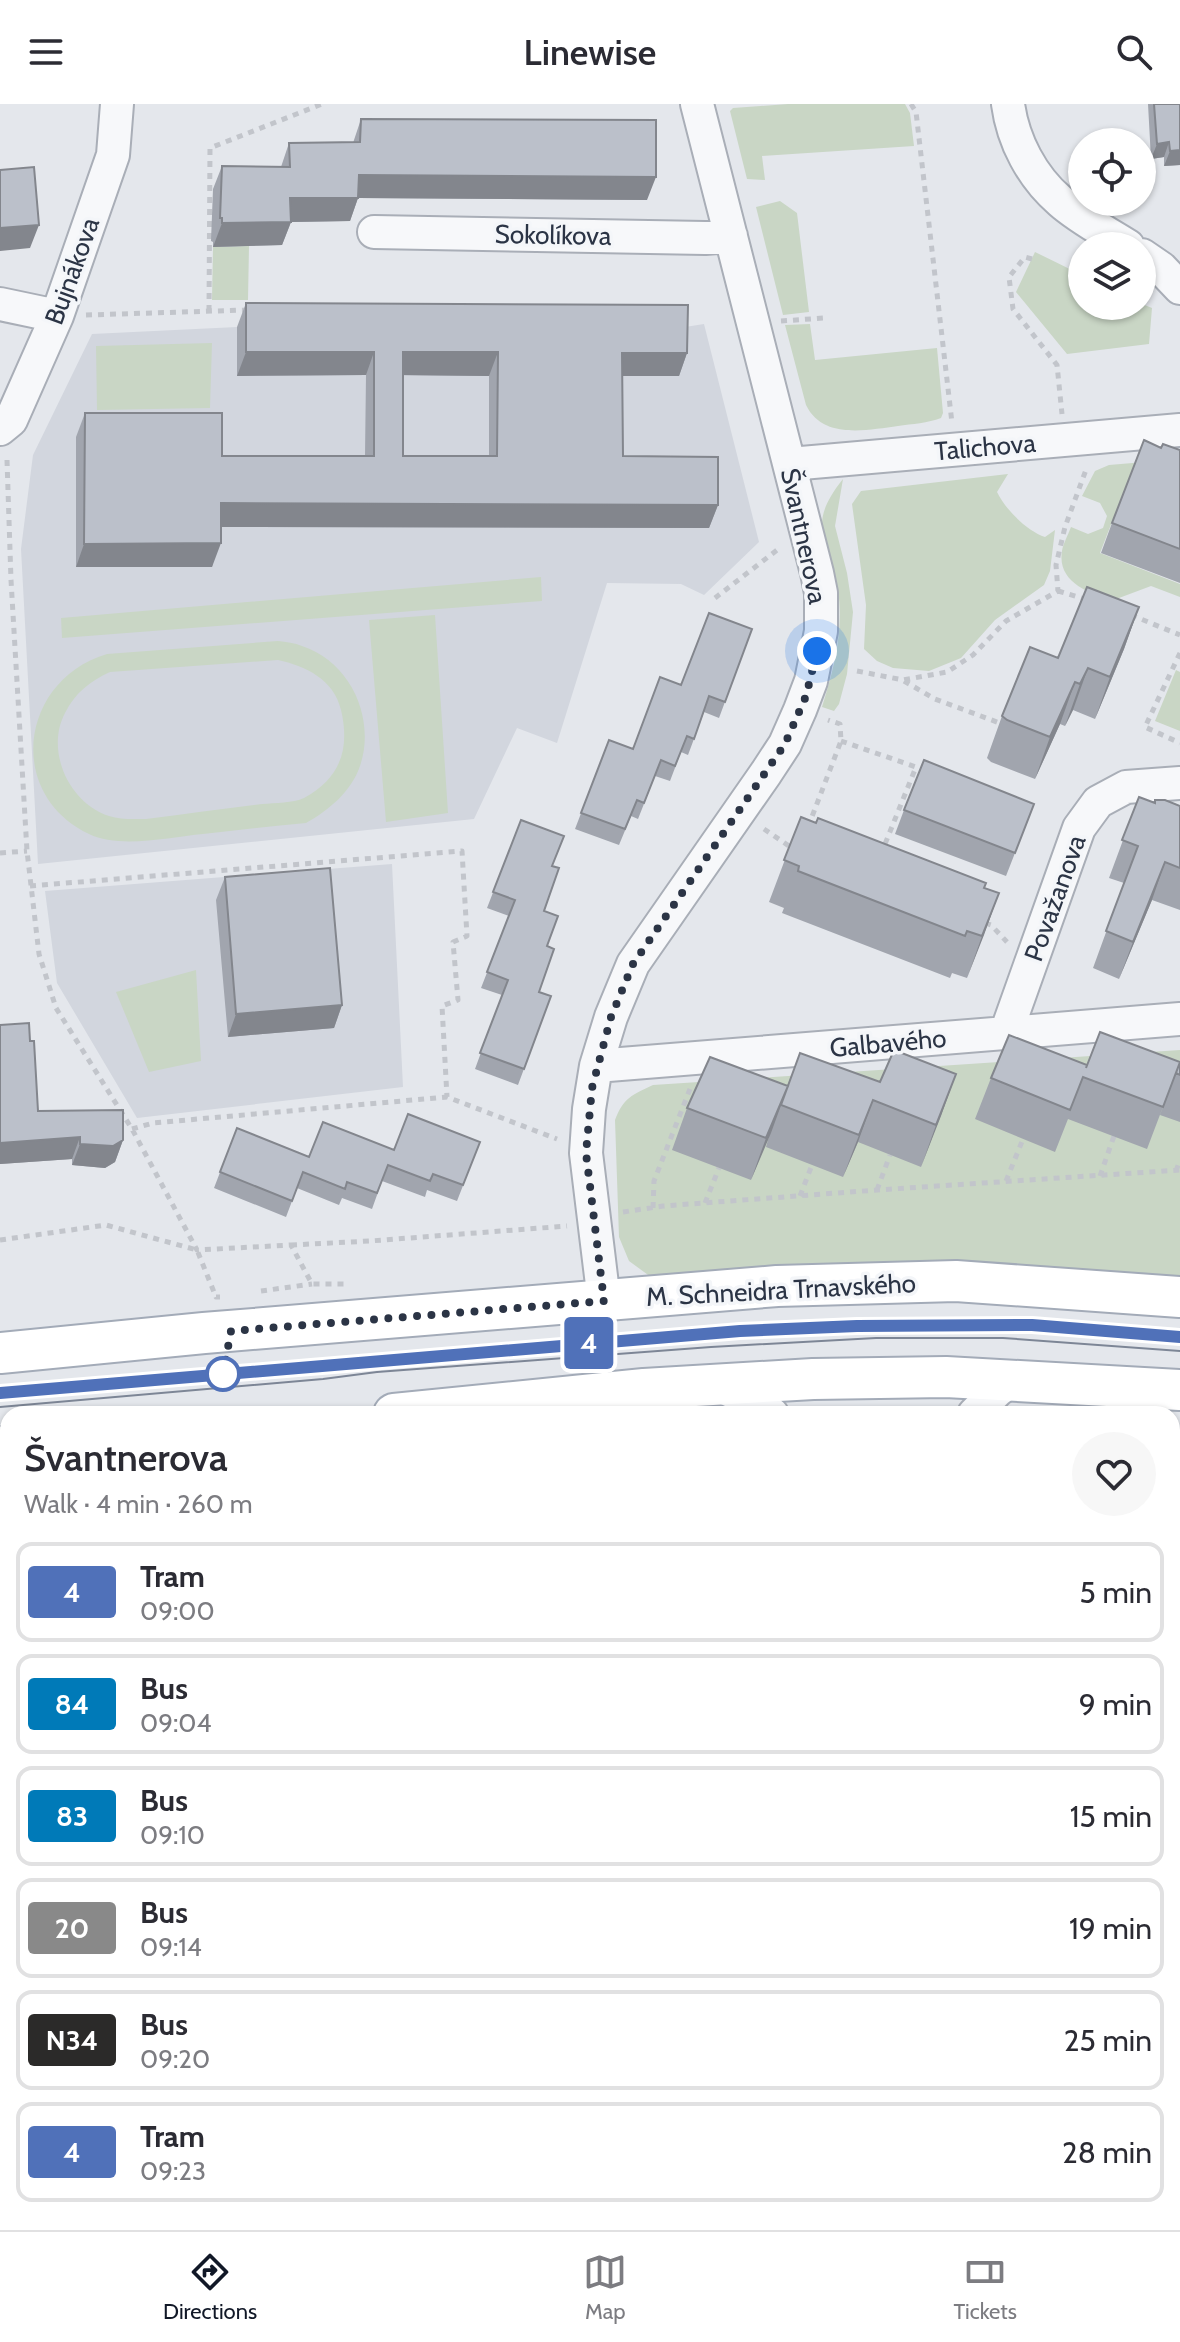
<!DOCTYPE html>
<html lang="en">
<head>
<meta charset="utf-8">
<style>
	body { margin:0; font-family:Cabin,sans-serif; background:#f7f7f7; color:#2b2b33; height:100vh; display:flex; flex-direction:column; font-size:30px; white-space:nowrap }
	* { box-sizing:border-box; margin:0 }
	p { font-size:26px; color:#7c7c81 }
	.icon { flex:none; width:44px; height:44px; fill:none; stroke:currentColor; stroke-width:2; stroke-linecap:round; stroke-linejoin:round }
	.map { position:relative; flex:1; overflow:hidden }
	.side { position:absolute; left:0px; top:1302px; width:1180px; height:824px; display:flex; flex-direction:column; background:#fff; border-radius:24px 24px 0 0; box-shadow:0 2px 6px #0004 }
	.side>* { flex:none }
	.badge { padding:0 16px; border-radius:6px; font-size:28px; line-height:52px }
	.fabs { position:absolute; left:1068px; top:24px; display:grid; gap:16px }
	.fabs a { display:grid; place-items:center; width:88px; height:88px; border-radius:50%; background:#fff; box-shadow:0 2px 6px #0004; font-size:40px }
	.you { position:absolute; width:40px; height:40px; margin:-20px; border:6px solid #fff; border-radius:50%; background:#1a73e8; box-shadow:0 0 0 12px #1a73e833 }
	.map>.badge { position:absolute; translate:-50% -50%; box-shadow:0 0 0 4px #fff }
	.round { display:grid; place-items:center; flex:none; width:84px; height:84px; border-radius:42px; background:#f7f7f7 }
	.head { display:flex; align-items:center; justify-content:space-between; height:136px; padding:0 24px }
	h1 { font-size:38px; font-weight:600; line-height:60px }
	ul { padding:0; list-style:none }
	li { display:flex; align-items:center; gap:24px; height:100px; margin:0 16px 12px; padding:0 8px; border:4px solid #e1e1e2; border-radius:16px }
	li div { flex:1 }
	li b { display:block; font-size:30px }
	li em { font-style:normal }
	li .badge { min-width:88px; font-weight:700; text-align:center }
	header { display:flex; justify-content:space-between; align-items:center; height:104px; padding:0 24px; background:#fff; font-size:36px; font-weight:600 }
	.menu { display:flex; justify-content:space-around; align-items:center; height:112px; border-top:2px solid #e1e1e2; background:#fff; font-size:22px; color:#7c7c81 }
	.menu a { display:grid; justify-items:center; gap:4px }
	.menu .selected { color:#111827 }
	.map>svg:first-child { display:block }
	.built { fill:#d2d6de }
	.green { fill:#c9d6c5; fill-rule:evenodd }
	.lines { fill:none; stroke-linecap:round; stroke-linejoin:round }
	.minor-casing { stroke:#a9aeb7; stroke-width:36 }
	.major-casing { stroke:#a3abb8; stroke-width:44 }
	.path { stroke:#c2c5cb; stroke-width:5; stroke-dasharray:6 6; stroke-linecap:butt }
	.minor { stroke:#f7f8fa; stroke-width:32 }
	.major { stroke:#fff; stroke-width:40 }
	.tram { stroke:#7d8696; stroke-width:2 }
	.wall { fill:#a1a5ae; fill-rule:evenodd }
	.shaded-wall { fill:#83868d }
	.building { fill:#bbc0ca; stroke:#83868d; stroke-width:2; fill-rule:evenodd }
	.line-casing { stroke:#fff; stroke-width:18 }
	.line { stroke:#5071b9; stroke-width:12 }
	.walk { stroke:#2b3445; stroke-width:8; stroke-dasharray:0 14.4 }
	.stop-dot { fill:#fff; stroke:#5071b9; stroke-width:4 }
	.labels { text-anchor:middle; stroke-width:7; stroke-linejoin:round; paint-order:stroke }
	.street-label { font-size:26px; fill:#2b3445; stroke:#f4f6f9 }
</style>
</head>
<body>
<header><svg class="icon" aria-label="menu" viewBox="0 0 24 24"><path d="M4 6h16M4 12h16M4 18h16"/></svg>Linewise<svg class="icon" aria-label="search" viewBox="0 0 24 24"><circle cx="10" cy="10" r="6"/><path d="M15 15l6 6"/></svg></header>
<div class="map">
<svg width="1180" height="2126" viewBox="0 0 1180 2126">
	<rect width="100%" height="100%" fill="#e4e7ec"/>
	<path class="built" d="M704,220L759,438L704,491L681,480L607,479L557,639L517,624L474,715L38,760L21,445L33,351L92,230L237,223L679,224Z
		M392,760L403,983L137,1014L57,879L45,787Z
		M149,2118H299L290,2126H150Z"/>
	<path class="green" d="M788,0H905L910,9L914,42L762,52L765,76L747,75L730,7L733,4Z
		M780,97L797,109L809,208L783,211L756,103Z
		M249,142L248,196H212L213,143Z
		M1035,148L1082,171V202H1142V200L1152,204L1149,240L1067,250L1016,188Z
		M810,220L815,256L937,244L943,309L941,314C928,319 912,320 898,322C867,326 823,336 806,301L785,221Z
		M212,239L210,304L97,306L96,242Z
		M1180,355L1132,366L1100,449L1180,480V493L1151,482L1111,497C1088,488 1057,478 1062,447C1063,440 1068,431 1071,423L1088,430L1103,424L1107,412L1100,399L1082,392L1095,367L1109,361Z
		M1008,370L997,388C1005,405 1027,427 1045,433L1055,426L1050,467L1044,481L995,516L961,554L929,567L893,564L877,557L864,545L866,501L852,400L861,387Z
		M843,375L835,422L847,469L853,508L847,570L839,600L834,607L822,603C834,565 844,526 838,486C831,435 803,425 843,375Z
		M541,473L542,497L62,534L61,514Z
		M435,511L448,709L386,718L369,516Z
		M278,537C286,538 295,539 302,542C351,558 376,615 360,662C351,688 329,706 306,719C272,722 238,726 203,730C170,733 120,745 89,730C5,690 20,576 107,550ZM278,556C305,562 334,575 341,606C350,644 341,674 304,694C293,699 275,699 262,700C223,705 185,710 146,715C133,715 121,716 109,712C69,699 45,647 65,609C75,589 90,577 110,568Z
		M1176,566L1180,568V627L1155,617Z
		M196,866L201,957L149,968L116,888Z
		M1180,946V1181L1001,1160L735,1169L655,1176L629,1157L619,1133L615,1016C624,993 632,991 653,981Z
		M1180,1535V1588L1172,1585V1550Z"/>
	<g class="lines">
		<g class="minor-casing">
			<path id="minor" d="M1008,0C1013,37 1032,73 1060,97C1080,115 1106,128 1128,142
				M374,128L705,134L731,132
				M1142,151L1161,164L1180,184
				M0,200L57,212
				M0,325L11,316L57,212L113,51L117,0
				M790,360L1180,326
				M1006,929L1079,724L1098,698L1126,683L1180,679
				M596,962L1180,915
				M604,1197L586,1049L589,1005L596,962L611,913L633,860L766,669L785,640L800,606L811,577L821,527V489L817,469L697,0
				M716,1280L752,1297L772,1310
				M644,1285L647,1310
				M974,1310L998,1286L1013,1275
				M1172,1855L1180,1858
				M0,1863L8,1866
				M95,2126V2123L134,2119"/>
		</g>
		<g class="major-casing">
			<path id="major" d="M0,1249L204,1229L777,1182L956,1177L1180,1193
				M394,1310L644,1285L813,1275L946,1273L1180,1286
				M0,1343H8"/>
		</g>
		<path class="path" d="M911,0L916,8L952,319
			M1032,155L1025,153L1009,173L1013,205L1057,261L1062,310
			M209,207L210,44L322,0
			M86,211L248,206
			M781,217L824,214
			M7,356L11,476L27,747L39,850L56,904L132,1025L197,1146L291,1141L312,1180H349
			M1058,487L1088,496
			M715,494L781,443
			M1131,511L1180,531
			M1180,549L1145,623L1180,639
			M857,567L903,576L947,568L973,551L1006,517L1058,487L1056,461L1065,423L1087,363
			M904,577L935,595L1005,621
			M841,637L916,663L883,745
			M808,723L841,637L840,620L828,616
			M764,725L792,744
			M0,749L27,747
			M30,782L462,747L467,832L453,838L458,896L442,902L447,993
			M985,819L991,821L1007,838
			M132,1025L153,1019L447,993L557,1035
			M1176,1067L1180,1056
			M1100,1072L1114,1032
			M1006,1077L1023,1035
			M877,1086L890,1051
			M800,1092L812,1061
			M705,1099L719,1064
			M653,1104L654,1077L690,985
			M623,1108L663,1102L877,1086L1180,1066
			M0,1136L106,1121L197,1146L216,1193H220
			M291,1141L370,1137L567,1122
			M261,1187L312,1180
			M1172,1516L1180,1518
			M0,1597H8
			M1172,1712H1180
			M454,2118L455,2126
			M571,2118V2126
			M906,2118L916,2126"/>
		<use href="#minor" class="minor"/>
		<use href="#major" class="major"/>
		<path class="tram" d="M0,1289L740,1227L857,1222L1032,1221L1180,1233
			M0,1303L323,1275L377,1268L711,1243L876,1234H1003L1180,1247"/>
	</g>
	<path class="wall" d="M1148,0H1180V61L1164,62V53L1151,55Z
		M361,15L647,96L358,94L350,117L291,118L282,141L213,143V138L211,137L213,85L222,62L281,63L289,39H353Z
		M246,199L687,249L679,272H622L623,352L718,401L709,424L221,423L212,463H76V333L85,309L222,352H365L366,271L237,272V223ZM403,271L489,272V352H403Z
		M1161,344L1180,346V479L1101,449L1112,419Z
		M1139,503L1124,545L1095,615L1073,606L1065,622L1060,620L1035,675L991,658L987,654L1002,612L1058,554Z
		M752,525L719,614L704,608L688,651L681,648L670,677L655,672L638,715L631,712L619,741L575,725L609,636L633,645L681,581Z
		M1139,693L1155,699L1180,702V806L1152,796L1119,875L1093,864L1124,779L1109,774Z
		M1034,700L1006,772L895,730L904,706Z
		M801,713L999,789L967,874L952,869L950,874L782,809L784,804L769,798Z
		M521,716L552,762L544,807L547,842L539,888L551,892L518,981L475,965L502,891L481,884L509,812L487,804Z
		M225,773L342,901L334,924L228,933L216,796Z
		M0,921L38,1007L123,1036L115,1058L105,1064L72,1061V1055L0,1060Z
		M1180,958L1147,1045L1068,1015L1055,1048L975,1015L991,974L1087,961Z
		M1180,958V1018L1160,1011Z
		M956,970L921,1063L858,1038L843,1073L766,1043L770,1029L751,1076L672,1046L687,1004L788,982L880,978Z
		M237,1024L309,1053L480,1038L457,1097L427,1086L425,1093L382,1077L372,1105L342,1094L339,1101L297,1084L286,1113L214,1084Z
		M23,2118H72L73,2126H20Z
		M293,2118H435L436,2126H290Z
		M635,2118H777V2126H636Z
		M1008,2118H1153L1163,2126H1017Z"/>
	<path class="shaded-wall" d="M1169,38L1164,53L1151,55L1157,40Z
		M1180,46V61L1164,62L1170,47Z
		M359,71L656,73L647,96L358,94L350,117L291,118L282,141L213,143L222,119Z
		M39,121L30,144L0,147V124Z
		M246,248H374L366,271L237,272Z
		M403,248H498L489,272L394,271Z
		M622,249H687L679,272H614Z
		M221,399L718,401L709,424L213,423Z
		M221,439L212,463H76L84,440Z
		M1139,503L1124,545L1095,615L1110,573Z
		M1088,564L1073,606L1065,622L1080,580Z
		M1075,578L1060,620L1035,675L1050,633Z
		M1165,758L1152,796L1119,875L1133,838Z
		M999,789L984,831L967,874L982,832Z
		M342,901L334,924L228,933L236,910Z
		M956,970L941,1012L921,1063L936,1021Z
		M788,982L771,1029L751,1076L766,1034Z
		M873,996L858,1038L843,1073L859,1031Z
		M80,1033L72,1055L0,1060V1039Z
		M123,1036L115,1058L105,1064L72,1061L80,1040Z
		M1172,1446H1180V1458H1172Z
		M0,1551H8V1570L0,1571Z
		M8,1761V1802H0V1762Z
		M1180,1786V1802H1172V1787Z"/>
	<path class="building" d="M1154,0H1180V46L1170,47L1169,38L1157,40Z
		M361,15L656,16V73L359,71L358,94H290L291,118L222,119V114H220L222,62L290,63L289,39L360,38Z
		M34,63L39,121L0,124V66Z
		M246,199L688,201L687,249H622L623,352L718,353V401L221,399V439L84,440L85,309H222V352H374V248H246ZM403,248H498L497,352H403Z
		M1144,336L1161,344L1163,340L1180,346V445L1112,419Z
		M1087,483L1139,503L1110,573L1088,564L1080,580L1075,578L1050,633L1007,616L1002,612L1030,543L1058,554Z
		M709,509L752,525L725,598L709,592L694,635L687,632L675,662L661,656L644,699L637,696L625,725L581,709L609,636L633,645L660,573L681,581Z
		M924,656L1034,700L1015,749L904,706Z
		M1139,693L1155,699V696H1165L1180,702V764L1165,758L1133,838L1106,827L1138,742L1122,736Z
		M801,713L816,719L818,714L986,779L984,784L999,789L982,832L967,827L965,832L798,767L799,762L784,756Z
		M521,716L564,732L552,762L559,764L544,807L558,812L547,842L554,845L539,888L551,892L524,965L480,949L508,876L487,868L515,796L493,788Z
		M330,764L342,901L236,910L225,773Z
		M29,919L30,937H34L38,1007L123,1006V1036L113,1042L80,1040V1033L0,1039V921Z
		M1100,928L1180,958L1163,1003L1083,973L1070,1006L991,974L1009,931L1087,961L1086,964Z
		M894,946L956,970L936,1021L873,996L859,1031L781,1001L800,949L880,978Z
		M710,953L788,982L766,1034L687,1004Z
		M1180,958V971L1176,969Z
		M408,1010L480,1038L463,1081L433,1070L430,1077L388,1061L377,1089L347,1078L345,1085L303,1068L292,1097L220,1068L237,1024L309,1053L323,1018L394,1046Z
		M942,1303V1310H846Z
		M1180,1349V1446H1172V1350Z
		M8,1351V1551H0V1352Z
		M8,1711V1761L0,1762V1712Z
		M1180,1739V1786L1172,1787V1740Z
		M25,2118H72L73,2126H26Z
		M297,2118H435L436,2126H297Z
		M649,2118H777V2126H649Z
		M1073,2118H1153L1163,2126H1082Z"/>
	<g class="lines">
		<g class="line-casing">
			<path id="line" d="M0,1289L740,1227L857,1222L1032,1221L1180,1233"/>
		</g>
		<use href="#line" class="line"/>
		<path class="walk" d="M223,1270L231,1227L604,1197L586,1049L592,984L611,913L633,860L785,640L806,592L817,547"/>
	</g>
	<circle class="stop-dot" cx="223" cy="1270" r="16"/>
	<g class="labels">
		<g class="street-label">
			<text transform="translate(553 131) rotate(1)" y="9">Sokolíkova</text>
			<text transform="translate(72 167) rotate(-70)" y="9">Bujnákova</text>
			<text transform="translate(985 343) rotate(-5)" y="9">Talichova</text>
			<text transform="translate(804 432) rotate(78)" y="9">Švantnerova</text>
			<text transform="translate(1055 794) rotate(-70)" y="9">Považanova</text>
			<text transform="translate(888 939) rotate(-5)" y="9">Galbavého</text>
			<text transform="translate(781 1186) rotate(-3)" y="9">M. Schneidra Trnavského</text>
		</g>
	</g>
</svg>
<div class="fabs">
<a><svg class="icon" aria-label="locate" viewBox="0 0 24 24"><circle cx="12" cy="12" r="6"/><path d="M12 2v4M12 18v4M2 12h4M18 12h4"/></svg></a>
<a><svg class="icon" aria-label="layers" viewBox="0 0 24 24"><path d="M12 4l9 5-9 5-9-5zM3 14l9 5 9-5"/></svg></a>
</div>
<div class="you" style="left:817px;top:547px"></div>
<b class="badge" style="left:589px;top:1239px;background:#5071b9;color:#fff">4</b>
<section class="side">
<div class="head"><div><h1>Švantnerova</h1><p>Walk · 4 min · 260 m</p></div><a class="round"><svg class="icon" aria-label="heart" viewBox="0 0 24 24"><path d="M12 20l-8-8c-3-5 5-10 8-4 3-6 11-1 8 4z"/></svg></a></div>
<ul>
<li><span class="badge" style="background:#5071b9;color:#fff">4</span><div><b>Tram</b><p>09:00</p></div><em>5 min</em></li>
<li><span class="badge" style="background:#007ab8;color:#fff">84</span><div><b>Bus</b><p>09:04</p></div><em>9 min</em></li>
<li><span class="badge" style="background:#007ab8;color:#fff">83</span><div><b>Bus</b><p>09:10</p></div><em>15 min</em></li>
<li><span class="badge" style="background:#898989;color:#fff">20</span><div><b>Bus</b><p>09:14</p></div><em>19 min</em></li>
<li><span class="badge" style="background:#2b2a29;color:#fff">N34</span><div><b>Bus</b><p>09:20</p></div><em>25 min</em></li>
<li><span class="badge" style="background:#5071b9;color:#fff">4</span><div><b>Tram</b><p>09:23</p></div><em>28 min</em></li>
</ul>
</section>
</div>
<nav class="menu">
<a class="selected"><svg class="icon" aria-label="directions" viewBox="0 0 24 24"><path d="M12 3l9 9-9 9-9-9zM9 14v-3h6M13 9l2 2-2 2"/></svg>Directions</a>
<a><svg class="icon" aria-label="map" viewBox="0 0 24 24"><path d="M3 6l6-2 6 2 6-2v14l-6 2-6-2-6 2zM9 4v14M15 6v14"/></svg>Map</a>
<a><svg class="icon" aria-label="tickets" viewBox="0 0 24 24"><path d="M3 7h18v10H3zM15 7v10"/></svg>Tickets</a>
</nav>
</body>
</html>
